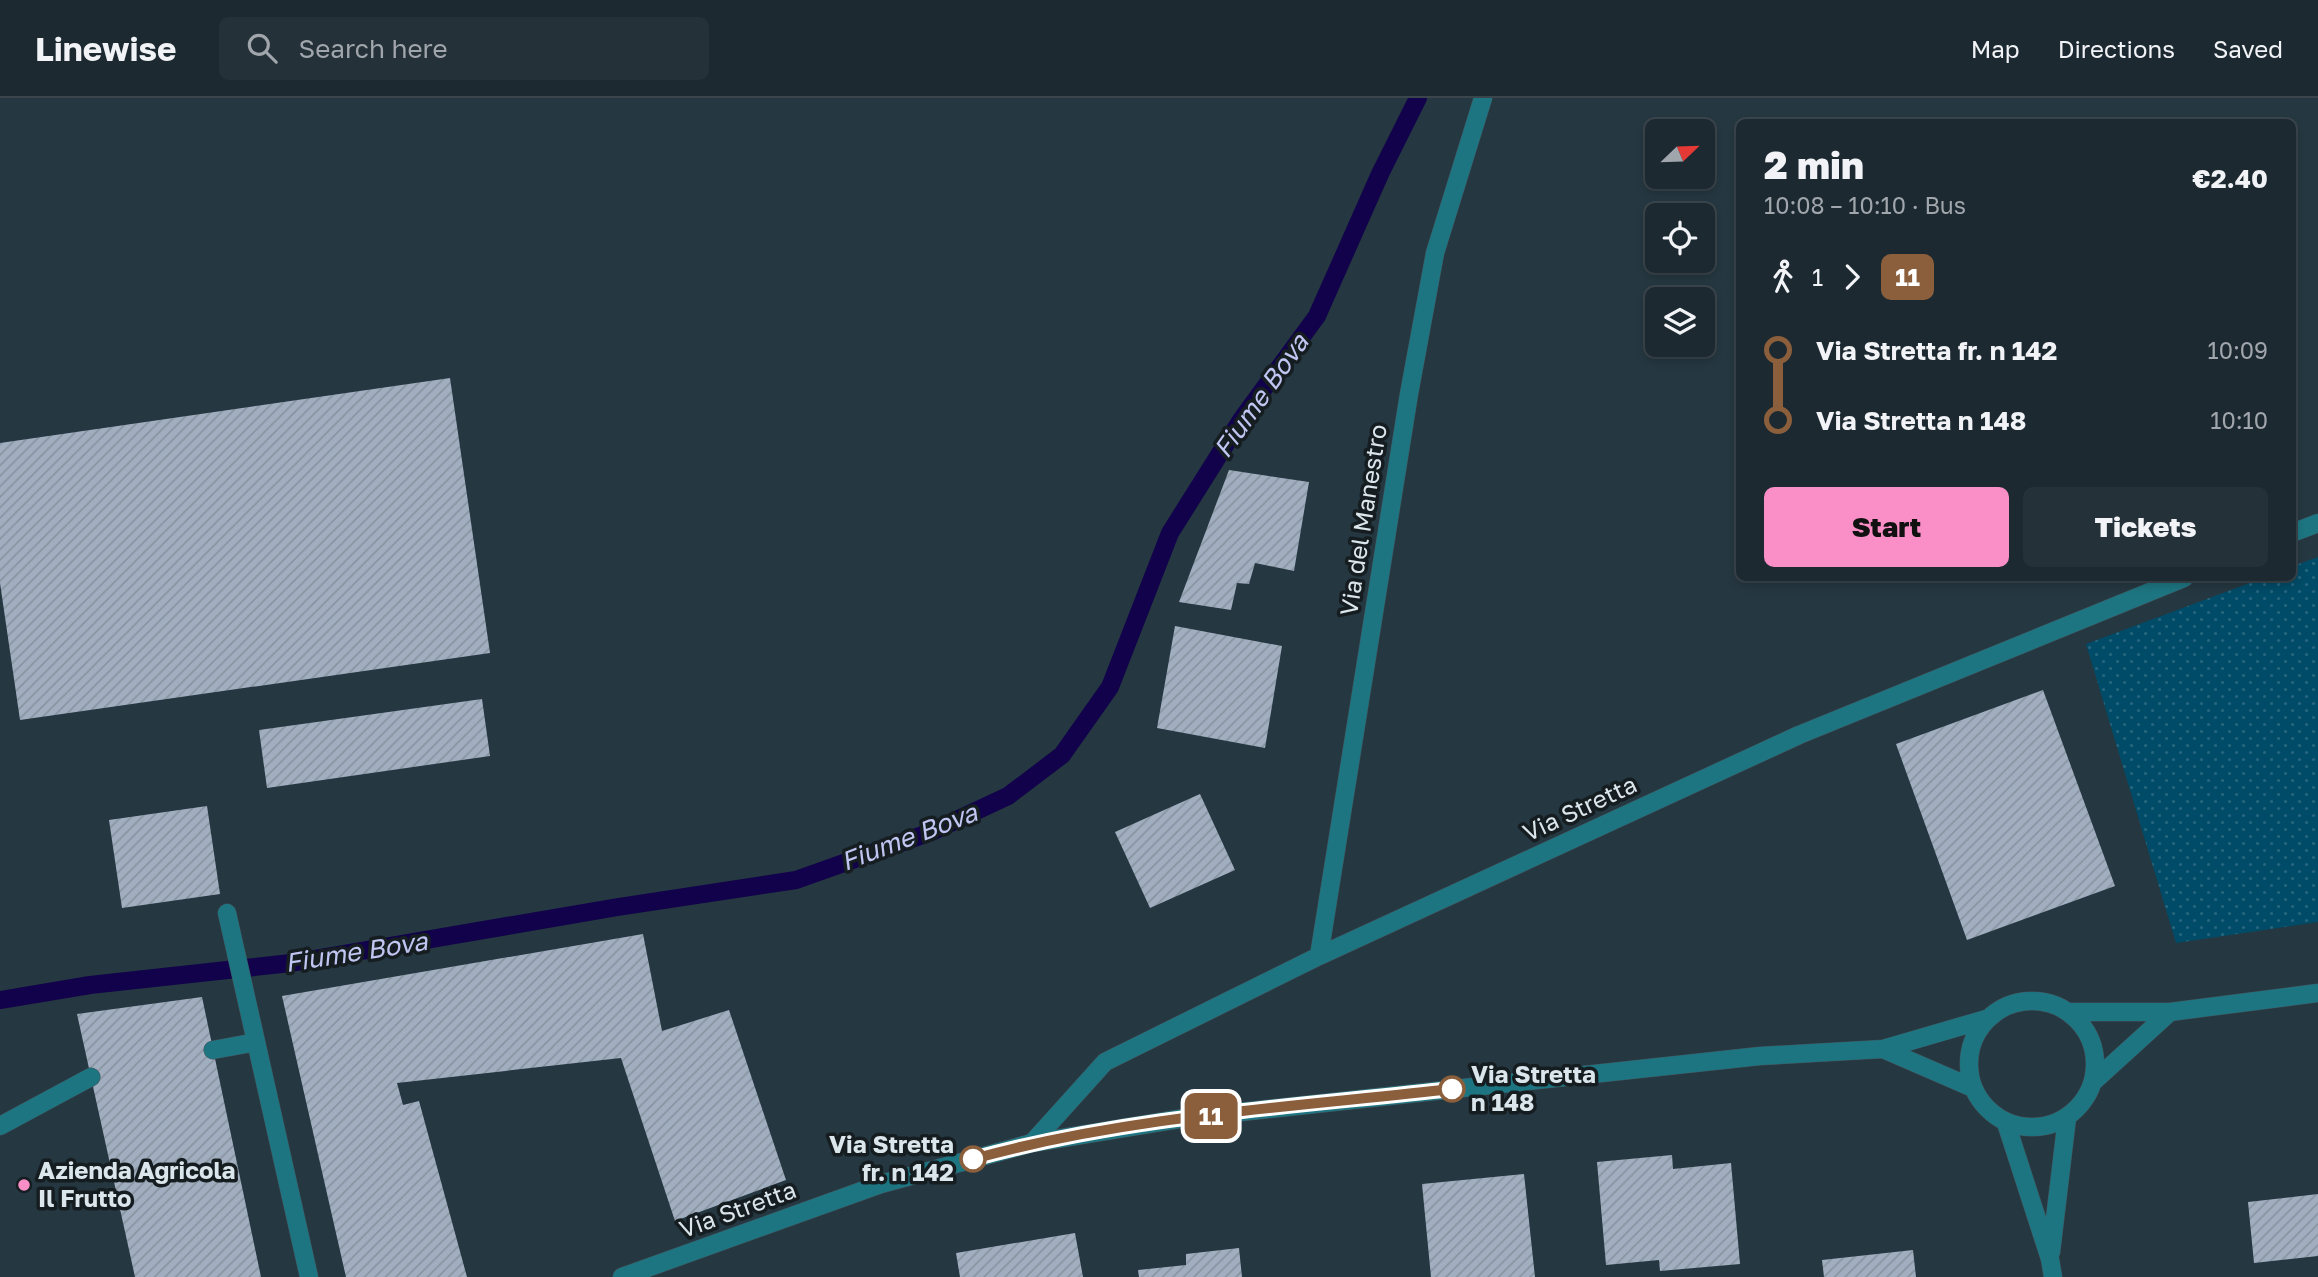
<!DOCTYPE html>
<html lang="en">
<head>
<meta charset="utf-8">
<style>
	body { margin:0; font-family:"Golos Text",sans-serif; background:#253138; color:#f1f3f6; height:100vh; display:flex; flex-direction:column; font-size:26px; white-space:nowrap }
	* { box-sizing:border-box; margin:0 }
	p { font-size:23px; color:#a0a6ab }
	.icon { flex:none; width:38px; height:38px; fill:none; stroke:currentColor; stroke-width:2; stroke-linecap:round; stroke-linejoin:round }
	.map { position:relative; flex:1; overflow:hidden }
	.panel { position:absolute; left:1736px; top:21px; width:560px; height:462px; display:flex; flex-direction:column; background:#1c2930; border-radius:10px; box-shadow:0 4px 10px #0003,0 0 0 2px #3a454c }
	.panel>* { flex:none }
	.badge { padding:0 14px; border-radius:10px; font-size:24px; line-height:46px }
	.needle { width:46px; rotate:67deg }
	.controls { position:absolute; left:1645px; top:21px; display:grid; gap:14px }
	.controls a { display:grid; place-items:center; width:70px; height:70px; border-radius:10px; background:#1c2930; box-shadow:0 4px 10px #0003,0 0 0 2px #3a454c; font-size:35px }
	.map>.badge { position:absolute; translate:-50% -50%; box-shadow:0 0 0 4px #fff }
	.legs { display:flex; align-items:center; gap:10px; height:77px; padding:0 28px; font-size:23px }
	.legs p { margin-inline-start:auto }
	.overview { display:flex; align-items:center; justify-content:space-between; height:119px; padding:0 28px }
	h1 { font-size:38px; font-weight:800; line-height:52px }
	.button { display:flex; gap:14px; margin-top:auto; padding:14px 28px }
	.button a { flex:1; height:80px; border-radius:10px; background:#fa8fc7; color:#111; font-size:28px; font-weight:800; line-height:80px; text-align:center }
	.button a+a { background:#253138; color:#f1f3f6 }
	ul { padding:0 28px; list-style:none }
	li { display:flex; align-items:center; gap:24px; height:70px; font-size:26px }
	li i { display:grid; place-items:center; width:10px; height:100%; margin:0 9px; background:currentColor }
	li i::after { content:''; width:18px; height:18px; margin:-9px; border:5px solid; border-radius:50%; background:#1c2930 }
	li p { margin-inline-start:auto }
	li:first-child i { background:linear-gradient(#0000 50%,currentColor 0) }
	li:last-child i { background:linear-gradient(currentColor 50%,#0000 0) }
	header { display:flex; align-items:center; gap:42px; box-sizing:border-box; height:98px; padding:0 35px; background:#1c2930; border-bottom:2px solid #3a454c }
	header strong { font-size:33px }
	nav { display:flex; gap:38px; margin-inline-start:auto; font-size:24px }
	.search { width:490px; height:63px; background:#253138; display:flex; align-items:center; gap:18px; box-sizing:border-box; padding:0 24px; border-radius:10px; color:#a0a6ab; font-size:26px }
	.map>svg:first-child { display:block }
	.grass { fill:url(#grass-dots) }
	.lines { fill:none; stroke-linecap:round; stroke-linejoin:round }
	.stream { stroke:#11024b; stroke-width:18 }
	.building { fill:url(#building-hatch) }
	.service-casing { stroke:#42535c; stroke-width:19 }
	.minor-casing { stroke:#42535c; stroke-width:19 }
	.tertiary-casing { stroke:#42535c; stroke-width:19 }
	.service { stroke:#1d7581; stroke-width:18 }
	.minor { stroke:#1d7581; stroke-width:18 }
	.tertiary { stroke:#1d7581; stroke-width:18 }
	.line-1-casing { stroke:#fff; stroke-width:16 }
	.line-1 { stroke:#8b5e3c; stroke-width:10 }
	.stop-1-dot { fill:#fff; stroke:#8b5e3c; stroke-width:3.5 }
	.poi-dot { fill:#fa8fc7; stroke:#151d21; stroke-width:2.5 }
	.labels { text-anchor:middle; stroke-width:7; stroke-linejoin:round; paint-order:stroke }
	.street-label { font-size:24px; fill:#dbe6ec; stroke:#151d21 }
	.stop-label { font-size:24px; font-weight:bold; fill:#dbe6ec; stroke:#151d21; text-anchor:start }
	.poi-label { font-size:24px; font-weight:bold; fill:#dbe6ec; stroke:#151d21; text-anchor:start }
	.water-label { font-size:26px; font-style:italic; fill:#c0c6f1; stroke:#151d21 }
</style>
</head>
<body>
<header>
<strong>Linewise</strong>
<div class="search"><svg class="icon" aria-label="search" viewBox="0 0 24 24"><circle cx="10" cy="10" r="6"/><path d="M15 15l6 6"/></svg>Search here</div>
<nav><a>Map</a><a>Directions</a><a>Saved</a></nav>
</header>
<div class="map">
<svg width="2318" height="1179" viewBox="0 0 2318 1179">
	<defs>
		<pattern id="grass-dots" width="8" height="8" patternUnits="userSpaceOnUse" patternTransform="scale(1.75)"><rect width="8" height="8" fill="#004b67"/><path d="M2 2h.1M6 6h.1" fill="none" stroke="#25657d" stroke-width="1.8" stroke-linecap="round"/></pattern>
		<pattern id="building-hatch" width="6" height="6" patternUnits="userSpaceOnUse" patternTransform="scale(1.75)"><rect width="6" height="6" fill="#a1aebf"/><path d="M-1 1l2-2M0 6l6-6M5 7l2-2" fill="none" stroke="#8994a1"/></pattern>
	</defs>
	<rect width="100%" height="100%" fill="#253740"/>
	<path class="grass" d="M2318,459V824L2176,845L2086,546L2263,480H2292L2293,468Z"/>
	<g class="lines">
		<path class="stream" d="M0,902L90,887L291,865L618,809L796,782L931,734L1008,698L1062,657L1110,589L1170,435L1241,322L1317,218L1380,76L1418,0"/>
	</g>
	<path class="building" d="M450,280L490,555L20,622L0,485V345Z
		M1229,372L1309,384L1294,473L1255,465L1249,486L1237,485L1231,512L1179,504Z
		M1175,528L1282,548L1265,650L1157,630Z
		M2043,592L2115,788L1967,842L1896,646Z
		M482,601L490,658L267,690L259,632Z
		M1200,696L1235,772L1150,810L1115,734Z
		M207,708L220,796L122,810L109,722Z
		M643,836L662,933L729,912L786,1082L675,1123L621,960L397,985L403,1007L419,1003L467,1179H346L282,898Z
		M202,899L261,1179H135L77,916Z
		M1672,1057L1673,1071L1731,1065L1740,1166L1660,1173L1659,1162L1606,1167L1597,1064Z
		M1524,1076L1535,1179H1431L1422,1086Z
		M2318,1096V1158L2254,1165L2248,1104Z
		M1075,1135L1083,1179H960L956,1155Z
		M1239,1150L1242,1179H1139L1138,1172L1186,1167V1156Z
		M1913,1152L1916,1179H1824L1822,1162Z"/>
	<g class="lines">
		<g class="service-casing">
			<path id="service" d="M227,815L309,1179
				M213,952L256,944
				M0,1028L91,979"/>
		</g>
		<g class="minor-casing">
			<path id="minor" d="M2292,435L2318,425
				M1319,858L1409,296L1435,155L1483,0
				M2006,1025L2050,1161L2053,1179
				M1032,1045L1105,964L1319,858L1799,637L2184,480
				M2051,1154L2067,1020"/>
		</g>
		<g class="tertiary-casing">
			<path id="tertiary" d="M1969 966a63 63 0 1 1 126 0a63 63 0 1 1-126 0Z
				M2069,914H2170L2318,895
				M1883,951L1973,990
				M2093,984L2170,914
				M622,1179L881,1086L1032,1045L1185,1020L1760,958L1883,951L1986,921"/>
		</g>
		<use href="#service" class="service"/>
		<use href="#minor" class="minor"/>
		<use href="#tertiary" class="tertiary"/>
	</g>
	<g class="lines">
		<g class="line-1-casing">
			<path id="line-1" d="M973,1061C1128,1018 1292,1009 1452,991"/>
		</g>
		<use href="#line-1" class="line-1"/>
	</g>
	<g class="stop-1-dot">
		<circle cx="1452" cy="991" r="12"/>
		<circle cx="973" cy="1061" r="12"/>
	</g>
	<circle class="poi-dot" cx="24" cy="1087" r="7"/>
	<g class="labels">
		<g class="street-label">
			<text transform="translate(1364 422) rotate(-81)" y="8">Via del Manestro</text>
			<text transform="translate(1580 711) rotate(-25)" y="8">Via Stretta</text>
			<text transform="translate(738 1112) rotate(-20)" y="8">Via Stretta</text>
		</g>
		<g class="stop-label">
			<text x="1471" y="985">Via Stretta<tspan x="1471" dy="28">n 148</tspan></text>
			<text x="954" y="1055" text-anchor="end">Via Stretta<tspan x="954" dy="28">fr. n 142</tspan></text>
		</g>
		<g class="poi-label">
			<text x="38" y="1081">Azienda Agricola<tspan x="38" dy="28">Il Frutto</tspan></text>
		</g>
		<g class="water-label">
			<text transform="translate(1261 298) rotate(-55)" y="9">Fiume Bova</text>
			<text transform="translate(909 739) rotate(-21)" y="9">Fiume Bova</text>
			<text transform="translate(356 854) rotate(-9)" y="9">Fiume Bova</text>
		</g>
	</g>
</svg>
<div class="controls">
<a><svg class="needle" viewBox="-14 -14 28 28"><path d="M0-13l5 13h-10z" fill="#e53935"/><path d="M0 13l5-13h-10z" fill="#a0a6ab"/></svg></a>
<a><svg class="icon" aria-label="locate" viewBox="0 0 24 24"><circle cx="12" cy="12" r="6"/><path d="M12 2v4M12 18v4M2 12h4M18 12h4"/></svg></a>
<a><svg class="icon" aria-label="layers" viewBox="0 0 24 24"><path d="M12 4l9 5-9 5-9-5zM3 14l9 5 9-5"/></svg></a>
</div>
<b class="badge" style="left:1211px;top:1018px;background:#8b5e3c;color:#fff">11</b>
<section class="panel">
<div class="overview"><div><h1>2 min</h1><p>10:08 – 10:10 · Bus</p></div><b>€2.40</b></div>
<div class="legs"><svg class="icon" aria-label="walk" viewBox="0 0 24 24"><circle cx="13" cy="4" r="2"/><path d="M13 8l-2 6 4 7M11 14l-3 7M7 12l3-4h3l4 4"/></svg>1<svg class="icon" aria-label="forward" viewBox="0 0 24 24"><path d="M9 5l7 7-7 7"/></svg><b class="badge" style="background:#8b5e3c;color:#fff">11</b></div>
<ul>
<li><i style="color:#8b5e3c"></i><b>Via Stretta fr. n 142</b><p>10:09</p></li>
<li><i style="color:#8b5e3c"></i><b>Via Stretta n 148</b><p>10:10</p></li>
</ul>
<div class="button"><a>Start</a><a>Tickets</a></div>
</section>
</div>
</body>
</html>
